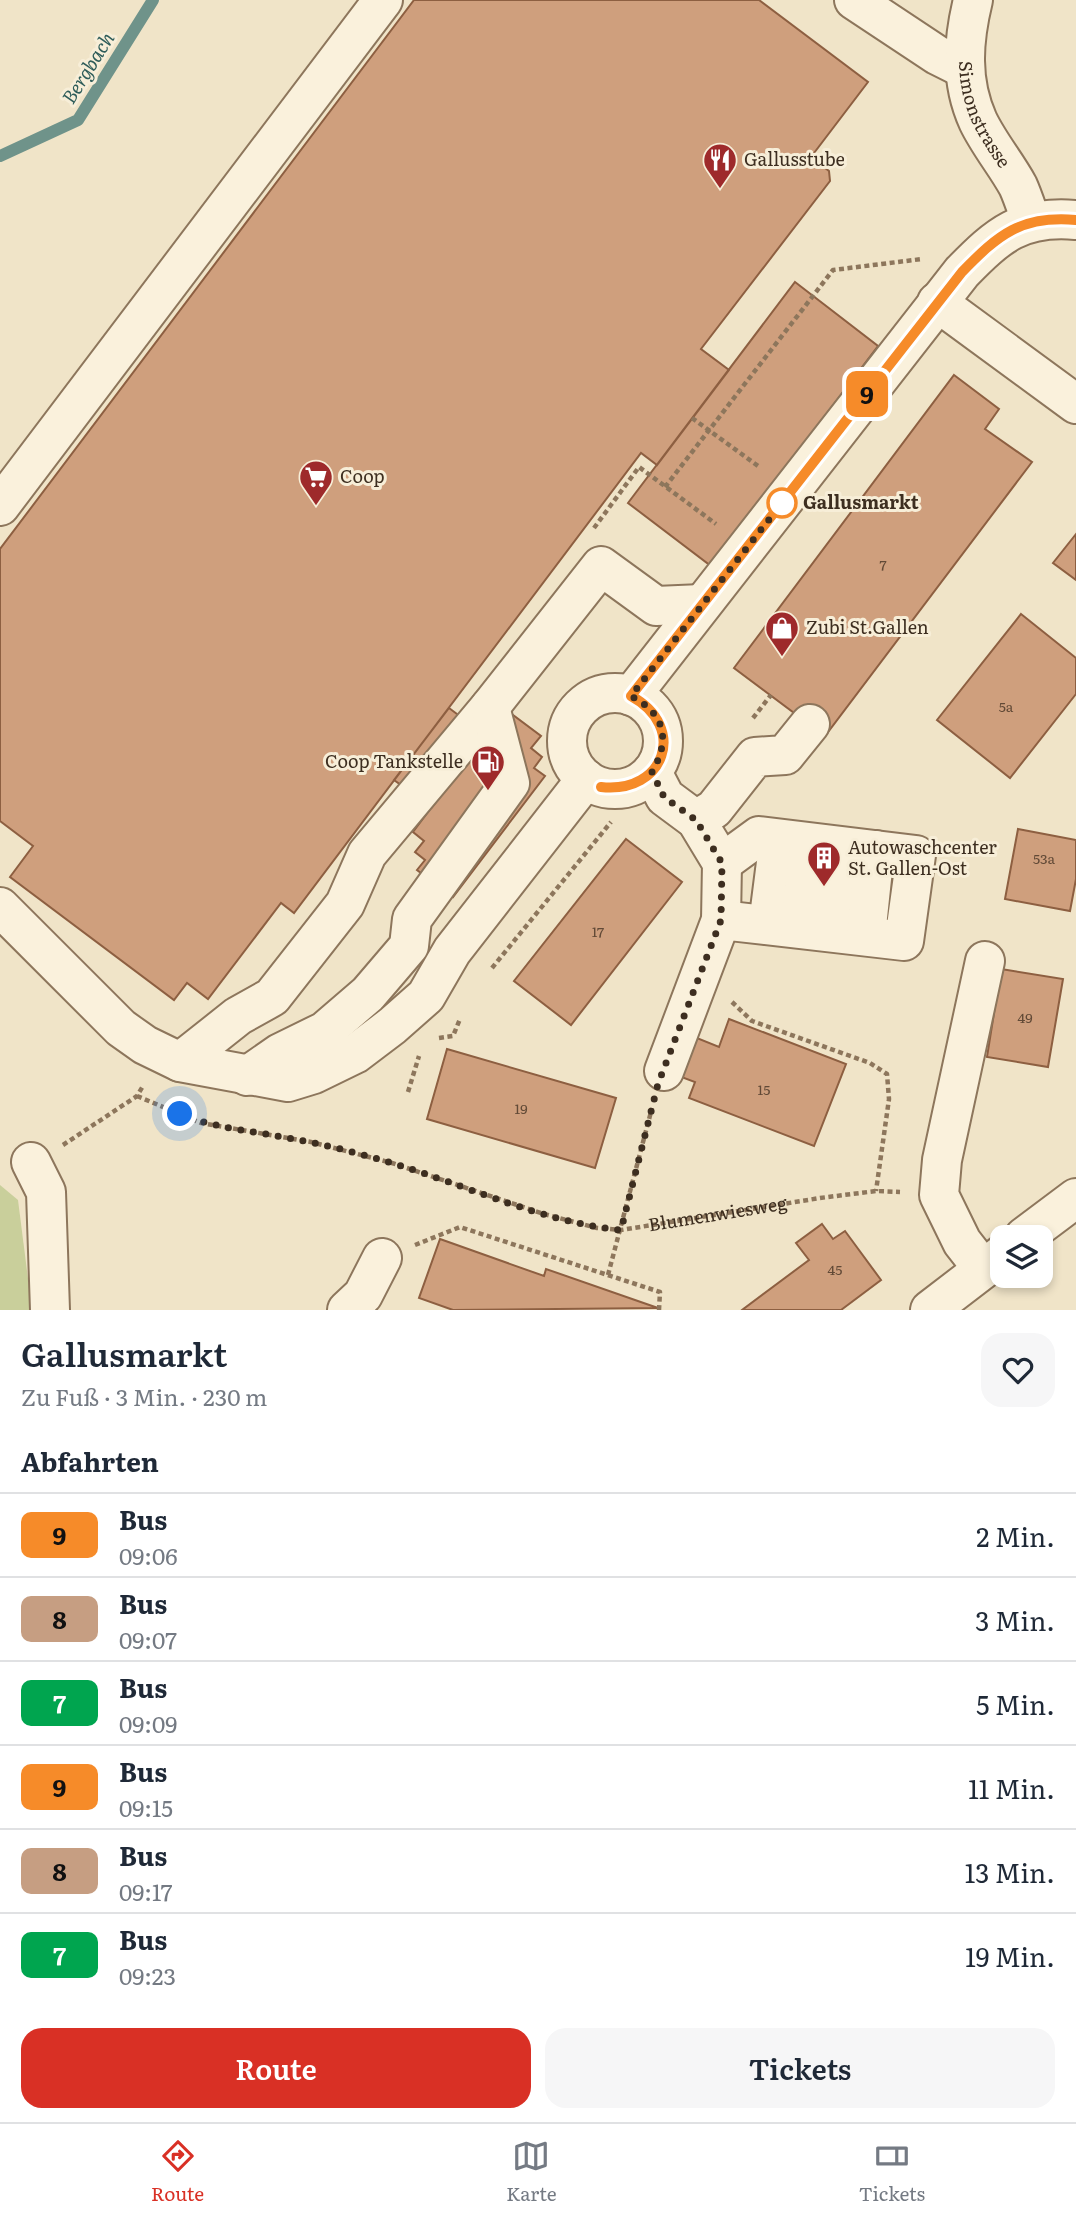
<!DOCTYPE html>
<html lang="de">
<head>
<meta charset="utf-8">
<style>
	body { margin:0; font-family:Literata,serif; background:#f6f6f7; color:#1f2937; height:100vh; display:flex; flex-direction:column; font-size:26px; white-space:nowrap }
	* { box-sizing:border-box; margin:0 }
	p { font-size:23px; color:#747a83 }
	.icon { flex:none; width:38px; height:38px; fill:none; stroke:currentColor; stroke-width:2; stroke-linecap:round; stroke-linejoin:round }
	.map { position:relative; height:1310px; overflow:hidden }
	.sheet { display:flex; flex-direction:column; background:#fff; flex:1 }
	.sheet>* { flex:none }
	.badge { padding:0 14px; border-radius:10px; font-size:24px; line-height:46px }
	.tools { position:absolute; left:990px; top:1225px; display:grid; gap:14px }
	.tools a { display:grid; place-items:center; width:63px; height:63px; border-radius:14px; background:#fff; box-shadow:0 4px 10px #0003; font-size:35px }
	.you { position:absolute; width:35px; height:35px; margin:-18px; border:5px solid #fff; border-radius:50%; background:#1a73e8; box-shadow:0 0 0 10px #1a73e833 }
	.map>.badge { position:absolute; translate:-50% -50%; box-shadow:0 0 0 4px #fff }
	h2 { padding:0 21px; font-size:26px; line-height:63px }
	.round { display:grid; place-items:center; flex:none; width:74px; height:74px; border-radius:21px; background:#f6f6f7 }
	.headline { display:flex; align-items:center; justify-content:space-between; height:119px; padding:0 21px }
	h1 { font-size:33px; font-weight:600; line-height:52px }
	.primary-button { display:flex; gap:14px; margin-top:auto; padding:14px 21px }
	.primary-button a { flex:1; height:80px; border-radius:21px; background:#d93025; color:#fff; font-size:28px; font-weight:600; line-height:80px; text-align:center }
	.primary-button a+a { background:#f6f6f7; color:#1f2937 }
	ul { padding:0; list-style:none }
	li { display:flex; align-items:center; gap:21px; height:84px; padding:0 21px; border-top:2px solid #e0e1e3 }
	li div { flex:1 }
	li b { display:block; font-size:26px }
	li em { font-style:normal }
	li .badge { min-width:77px; font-weight:700; text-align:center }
	.tab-bar { display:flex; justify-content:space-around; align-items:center; height:98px; border-top:2px solid #e0e1e3; background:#fff; font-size:19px; color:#747a83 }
	.tab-bar a { display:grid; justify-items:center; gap:4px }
	.tab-bar .active { color:#d93025 }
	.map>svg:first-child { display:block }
	.green { fill:#c9cf9b }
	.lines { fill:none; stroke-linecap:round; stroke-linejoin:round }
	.stream { stroke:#6f938a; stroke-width:12 }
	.building { fill:#cf9f7d; stroke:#8d5f41; stroke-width:2 }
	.minor-casing { stroke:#8d765c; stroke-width:42 }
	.path { stroke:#8d765c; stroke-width:4.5; stroke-dasharray:5 3.5; stroke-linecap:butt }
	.minor { stroke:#faf1dc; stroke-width:38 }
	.line-casing { stroke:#fff; stroke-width:16 }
	.line { stroke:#f68b29; stroke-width:10 }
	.walk { stroke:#3d2e20; stroke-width:7; stroke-dasharray:0 12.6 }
	.stop-dot { fill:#fff; stroke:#f68b29; stroke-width:3.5 }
	.labels { text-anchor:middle; stroke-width:6; stroke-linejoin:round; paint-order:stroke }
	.number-label { font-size:14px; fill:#624a37 }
	.street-label { font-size:18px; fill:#3d2e20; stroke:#f7eed8 }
	.poi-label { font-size:18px; fill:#3d2e20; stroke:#f7eed8; text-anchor:start }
	.stop-label { font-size:18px; font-weight:bold; fill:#3d2e20; stroke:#f7eed8; text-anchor:start }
	.water-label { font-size:19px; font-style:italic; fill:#2f5d5a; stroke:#f7eed8 }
</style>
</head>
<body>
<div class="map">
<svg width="1076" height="1310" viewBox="0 0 1076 1310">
	<rect width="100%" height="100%" fill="#f0e4c8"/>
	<path class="green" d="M0,1185L18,1200L32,1310H0Z"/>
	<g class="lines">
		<path class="stream" d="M0,156L78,120L153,0"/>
	</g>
	<path class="building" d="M414,0H759L868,82L811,157L829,171L830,181L701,349L729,370L657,465L641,453L294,913L281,903L208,999L187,983L174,1000L10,877L33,846L0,821V549Z
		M795,282L878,346L711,566L628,503Z
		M954,375L999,409L985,429L1032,462L825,736L734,668Z
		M1076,534V580L1053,563Z
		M1021,614L1076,658V694L1010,778L937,720Z
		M449,708L486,736L432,807L394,780Z
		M505,709L541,736L531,748L542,757L534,768L545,776L453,897L417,870L425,860L415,852L424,841L413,832Z
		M1018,829L1076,840V879L1070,911L1005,899Z
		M626,839L682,882L571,1025L514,981Z
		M1001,969L1063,979L1048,1067L987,1057Z
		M729,1019L846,1064L814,1146L689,1098L695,1082L676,1075L692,1036L719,1047Z
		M447,1049L616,1098L595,1168L427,1119Z
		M822,1224L833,1239L845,1231L881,1280L841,1310H742L809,1260L796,1243Z
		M440,1239L544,1276L546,1269L658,1308L453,1310L419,1298Z"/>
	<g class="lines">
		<g class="minor-casing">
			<g id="minor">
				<path d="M854,0L937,55L965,69"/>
				<path id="s2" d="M973,0C963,41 960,81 978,121C989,144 1006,164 1018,186C1023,197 1027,210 1031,221"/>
				<path d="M937,302L1076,404"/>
				<path d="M0,506L383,0"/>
				<circle cx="615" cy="741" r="48"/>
				<path d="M631,696L962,272C998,235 1021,215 1076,220"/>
				<path d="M652,772L665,797L696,820L722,863L721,920L664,1071"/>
				<path d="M696,820L714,809L755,757L785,755L810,724"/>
				<path d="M0,907L121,1028L145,1045L180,1062L288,1082L314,1074L355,1054L392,1026L426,996L452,951L586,779"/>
				<path d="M721,920L904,941L916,855L759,836L722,863"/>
				<path d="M768,925L779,839"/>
				<path d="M799,928L810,843"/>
				<path d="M834,932L845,847"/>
				<path d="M866,936L875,850"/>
				<path d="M180,1062L238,1016L272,997L345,904L367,854L490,707L601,566L656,606L702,604"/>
				<path d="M247,1076L280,1053L325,1031L368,994L409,946L412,919L510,783L490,707"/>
				<path d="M31,1162L46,1192L50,1310"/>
				<path d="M1024,1237L1076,1198"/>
				<path d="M983,1269L962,1242L939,1195L942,1160L985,961"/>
				<path d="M347,1310L363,1295L382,1258"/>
				<path d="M930,1310L1003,1254"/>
			</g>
		</g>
		<g class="path">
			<path d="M692,418L758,466"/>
			<path d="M665,487L833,270L922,259"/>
			<path d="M594,528L639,467L716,524"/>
			<path d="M753,718L771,695"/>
			<path d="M492,968L611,822"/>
			<path d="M732,1002L752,1021L870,1063L887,1074L889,1099L876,1191"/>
			<path d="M439,1038L453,1036L460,1019"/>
			<path d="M408,1092L419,1056"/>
			<path id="s1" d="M137,1096L201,1123L311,1142L392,1163L544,1214L597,1228L621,1230L820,1198L876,1191L900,1192"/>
			<path d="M63,1145L137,1096L143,1086"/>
			<path d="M415,1245L460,1227L660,1292L659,1310"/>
			<path d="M608,1275L652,1108"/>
		</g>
		<use href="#minor" class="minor"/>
	</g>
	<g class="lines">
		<g class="line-casing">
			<path id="line" d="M601,787C665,794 688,727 631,696L962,272C998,235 1021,215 1076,220"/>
		</g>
		<use href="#line" class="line"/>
		<path class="walk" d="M180,1114C214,1128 252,1131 288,1138C323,1144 358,1153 392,1163C468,1186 542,1222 621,1230L658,1084L721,920L722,863L696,820L664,797L652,772C671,739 665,714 631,696L789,494L782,503"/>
	</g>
	<defs>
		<g id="restaurant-pin" transform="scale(1.75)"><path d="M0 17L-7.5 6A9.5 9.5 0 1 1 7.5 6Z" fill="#9e2a2b" stroke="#f7eed8"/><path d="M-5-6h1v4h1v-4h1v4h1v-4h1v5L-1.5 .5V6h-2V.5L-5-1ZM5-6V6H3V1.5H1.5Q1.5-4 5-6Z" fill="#fff"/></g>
		<g id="supermarket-pin" transform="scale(1.75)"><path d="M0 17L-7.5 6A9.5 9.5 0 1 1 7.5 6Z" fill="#9e2a2b" stroke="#f7eed8"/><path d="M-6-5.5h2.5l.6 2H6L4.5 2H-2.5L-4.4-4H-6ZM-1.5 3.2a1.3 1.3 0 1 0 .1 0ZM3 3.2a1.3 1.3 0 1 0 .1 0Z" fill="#fff"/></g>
		<g id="shop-pin" transform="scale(1.75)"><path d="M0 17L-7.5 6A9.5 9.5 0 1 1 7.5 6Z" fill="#9e2a2b" stroke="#f7eed8"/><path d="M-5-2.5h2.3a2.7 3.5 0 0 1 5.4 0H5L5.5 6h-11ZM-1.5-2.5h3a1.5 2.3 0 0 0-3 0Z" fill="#fff"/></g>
		<g id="fuel-pin" transform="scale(1.75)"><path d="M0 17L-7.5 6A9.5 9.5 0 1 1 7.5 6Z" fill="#9e2a2b" stroke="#f7eed8"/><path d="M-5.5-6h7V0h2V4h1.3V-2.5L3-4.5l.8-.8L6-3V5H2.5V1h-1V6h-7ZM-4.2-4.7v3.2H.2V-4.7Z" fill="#fff"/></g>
		<g id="building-pin" transform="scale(1.75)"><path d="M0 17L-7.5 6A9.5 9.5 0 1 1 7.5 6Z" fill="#9e2a2b" stroke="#f7eed8"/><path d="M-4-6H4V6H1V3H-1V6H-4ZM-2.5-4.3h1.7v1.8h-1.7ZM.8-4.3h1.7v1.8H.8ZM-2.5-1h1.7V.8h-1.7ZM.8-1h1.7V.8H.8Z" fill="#fff"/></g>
	</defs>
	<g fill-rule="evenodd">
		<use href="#restaurant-pin" x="720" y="160"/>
		<use href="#supermarket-pin" x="316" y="477"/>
		<use href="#shop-pin" x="782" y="628"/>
		<use href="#fuel-pin" x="488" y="762"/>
		<use href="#building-pin" x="824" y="858"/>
	</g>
	<circle class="stop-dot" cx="782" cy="503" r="14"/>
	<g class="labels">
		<g class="number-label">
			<text x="883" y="570">7</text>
			<text x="1006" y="712">5a</text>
			<text x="1044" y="864">53a</text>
			<text x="598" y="937">17</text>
			<text x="1025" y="1023">49</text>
			<text x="764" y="1095">15</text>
			<text x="521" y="1114">19</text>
			<text x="835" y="1275">45</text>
		</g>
		<g class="street-label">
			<text dy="6" stroke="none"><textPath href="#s2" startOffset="119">Simonstrasse</textPath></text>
			<text dy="6" stroke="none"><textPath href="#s1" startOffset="602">Blumenwiesweg</textPath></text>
		</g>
		<g class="poi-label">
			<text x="744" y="166">Gallusstube</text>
			<text x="340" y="483">Coop</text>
			<text x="806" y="634">Zubi St.Gallen</text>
			<text x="463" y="768" text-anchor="end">Coop Tankstelle</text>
			<text x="848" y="854">Autowaschcenter<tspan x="848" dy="21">St. Gallen-Ost</tspan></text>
		</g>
		<g class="stop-label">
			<text x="803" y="509">Gallusmarkt</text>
		</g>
		<g class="water-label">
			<text transform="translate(88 68) rotate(-58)" y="7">Bergbach</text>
		</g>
	</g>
</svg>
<div class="tools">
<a><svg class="icon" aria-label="layers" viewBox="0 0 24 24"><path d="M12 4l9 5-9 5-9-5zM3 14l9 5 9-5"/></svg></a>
</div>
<div class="you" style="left:180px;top:1114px"></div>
<b class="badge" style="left:867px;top:394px;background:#f68b29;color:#111">9</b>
</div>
<section class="sheet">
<div class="headline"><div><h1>Gallusmarkt</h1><p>Zu Fuß · 3 Min. · 230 m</p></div><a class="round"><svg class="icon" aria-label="heart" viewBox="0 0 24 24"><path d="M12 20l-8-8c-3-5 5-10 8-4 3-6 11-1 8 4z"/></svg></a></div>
<h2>Abfahrten</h2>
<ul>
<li><span class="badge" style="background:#f68b29;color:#111">9</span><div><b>Bus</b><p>09:06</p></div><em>2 Min.</em></li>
<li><span class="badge" style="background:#c69e82;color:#111">8</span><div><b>Bus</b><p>09:07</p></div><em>3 Min.</em></li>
<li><span class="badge" style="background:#00a54f;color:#fff">7</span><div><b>Bus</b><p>09:09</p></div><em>5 Min.</em></li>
<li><span class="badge" style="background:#f68b29;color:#111">9</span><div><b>Bus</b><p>09:15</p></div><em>11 Min.</em></li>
<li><span class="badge" style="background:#c69e82;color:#111">8</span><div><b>Bus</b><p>09:17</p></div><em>13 Min.</em></li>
<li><span class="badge" style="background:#00a54f;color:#fff">7</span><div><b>Bus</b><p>09:23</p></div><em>19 Min.</em></li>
</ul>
<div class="primary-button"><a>Route</a><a>Tickets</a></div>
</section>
<nav class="tab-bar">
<a class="active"><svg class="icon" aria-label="directions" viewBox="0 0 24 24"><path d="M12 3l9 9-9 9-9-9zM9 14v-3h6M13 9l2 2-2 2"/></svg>Route</a>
<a><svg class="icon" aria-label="map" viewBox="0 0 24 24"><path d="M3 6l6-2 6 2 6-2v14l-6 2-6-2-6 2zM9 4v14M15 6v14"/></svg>Karte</a>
<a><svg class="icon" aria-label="tickets" viewBox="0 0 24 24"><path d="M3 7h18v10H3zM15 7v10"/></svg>Tickets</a>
</nav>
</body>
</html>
